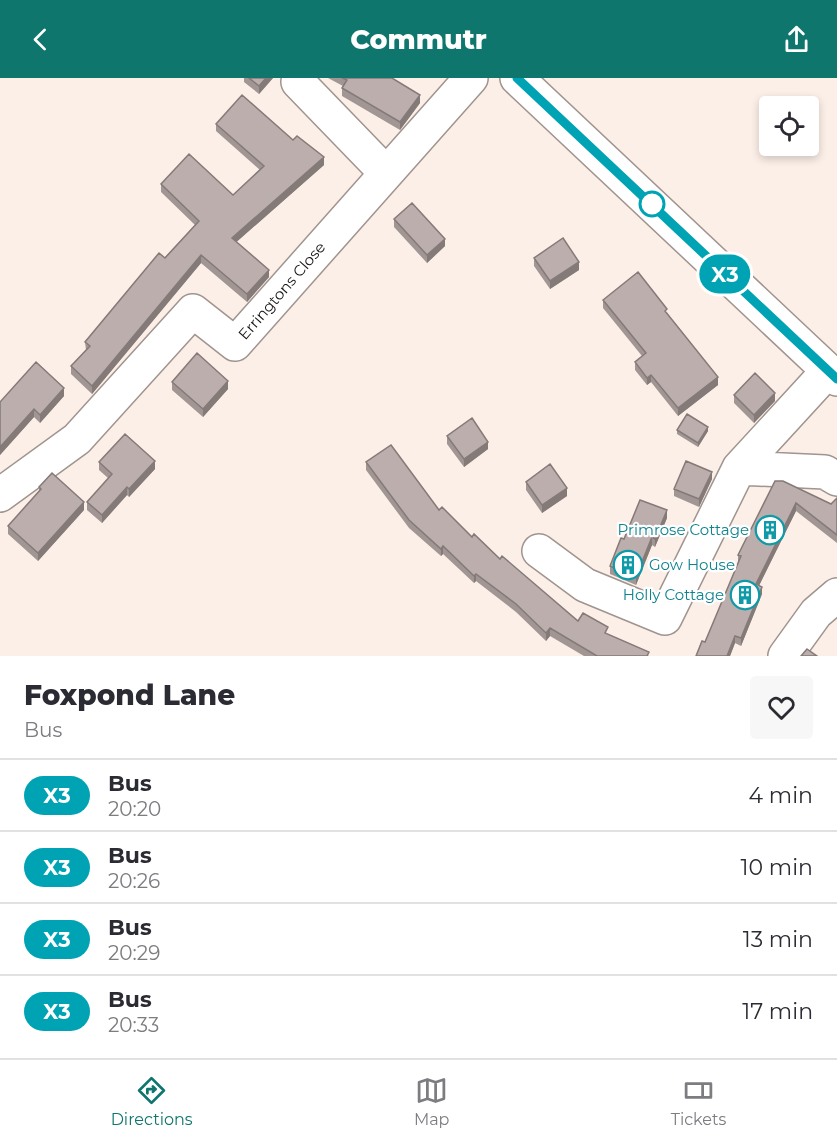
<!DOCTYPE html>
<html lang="en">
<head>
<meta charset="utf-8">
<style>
	body { margin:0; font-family:Montserrat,sans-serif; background:#f7f7f7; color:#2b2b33; height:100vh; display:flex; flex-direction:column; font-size:22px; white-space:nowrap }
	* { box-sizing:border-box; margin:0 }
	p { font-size:20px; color:#7c7c81 }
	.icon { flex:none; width:33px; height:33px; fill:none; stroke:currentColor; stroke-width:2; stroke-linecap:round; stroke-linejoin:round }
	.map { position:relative; height:578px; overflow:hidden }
	.details { display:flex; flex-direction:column; background:#fff; flex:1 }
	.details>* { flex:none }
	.badge { padding:0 12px; border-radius:20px; font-size:21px; line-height:39px }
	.controls { position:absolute; left:759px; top:18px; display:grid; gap:12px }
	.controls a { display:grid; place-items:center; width:60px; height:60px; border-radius:6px; background:#fff; box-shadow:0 3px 9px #0003; font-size:30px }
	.map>.badge { position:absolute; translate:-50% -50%; box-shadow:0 0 0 3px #fff }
	.round { display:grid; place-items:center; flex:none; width:63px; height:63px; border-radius:6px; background:#f7f7f7 }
	.overview { display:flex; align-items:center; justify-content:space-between; height:102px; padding:0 24px }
	h1 { font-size:28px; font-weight:800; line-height:45px }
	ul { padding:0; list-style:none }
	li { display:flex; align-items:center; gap:18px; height:72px; padding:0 24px; border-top:2px solid #e1e1e2 }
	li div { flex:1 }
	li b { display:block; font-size:22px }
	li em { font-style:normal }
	li .badge { min-width:66px; font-weight:700; text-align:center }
	header { display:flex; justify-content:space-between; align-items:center; height:78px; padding:0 24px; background:#0f766e; color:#fff; font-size:27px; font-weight:800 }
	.menu { display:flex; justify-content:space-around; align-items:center; height:84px; border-top:2px solid #e1e1e2; background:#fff; font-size:16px; color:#7c7c81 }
	.menu a { display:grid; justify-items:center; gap:3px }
	.menu .active { color:#0f766e }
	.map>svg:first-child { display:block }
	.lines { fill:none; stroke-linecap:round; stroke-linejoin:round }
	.minor-casing { stroke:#9f948e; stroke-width:36 }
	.minor { stroke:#fff; stroke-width:33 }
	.wall { fill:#a29694 }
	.shaded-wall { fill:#847a78 }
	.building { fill:#bcaeac; stroke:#847a78; stroke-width:1.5 }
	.line-casing { stroke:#fff; stroke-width:14 }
	.line { stroke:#00a3b4; stroke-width:9 }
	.stop-dot { fill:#fff; stroke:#00a3b4; stroke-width:3 }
	.labels { text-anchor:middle; stroke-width:4.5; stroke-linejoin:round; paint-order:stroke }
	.street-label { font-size:15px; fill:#191513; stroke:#fff }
	.culture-label { font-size:15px; fill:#0d838f; stroke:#fff; text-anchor:end }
</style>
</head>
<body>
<header><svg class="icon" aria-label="back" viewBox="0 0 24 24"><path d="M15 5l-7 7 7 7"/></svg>Commutr<svg class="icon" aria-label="share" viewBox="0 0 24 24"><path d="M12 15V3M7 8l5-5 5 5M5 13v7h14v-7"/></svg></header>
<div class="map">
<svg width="837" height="578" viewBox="0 0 837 578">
	<rect width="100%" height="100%" fill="#fcefe8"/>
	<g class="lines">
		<g class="minor-casing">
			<path id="minor" d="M517,0L837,301
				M298,4L386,95
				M739,390L825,394L837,401
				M0,417L77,361L193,233L235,266L471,0
				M539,473L585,507L665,540L739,390L828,293
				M785,578L816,535L837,517"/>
		</g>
		<use href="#minor" class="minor"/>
	</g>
	<path class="wall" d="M244,0H273L259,16L244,4Z
		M328,0H392L420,25L400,52L342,18V10L343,8Z
		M216,46L293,62L324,87L236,164L269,199L247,224L201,185L92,316L71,296V288L86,272L85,264L195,147L161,114V106L233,117L260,92L216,53Z
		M394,141L445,168L427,185L394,149Z
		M534,180L579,192L550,211L534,188Z
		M603,222L667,235L718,307L678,338L651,304L647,307L635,292V284L642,278L603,230Z
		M172,304L228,311L203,339L172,312Z
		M734,317L775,323L754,345L734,325Z
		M64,318L40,345L34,339L0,377V324Z
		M677,352L708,353L698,369L677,356Z
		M447,358L488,371L464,389L447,366Z
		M99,384L155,391L129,419L127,417L102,445L87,432V424L108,400L99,392Z
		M366,384L439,432L578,543L608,557L649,578H584L550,558L546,563L516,534L476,503L474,505L443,476L441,478L409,450L366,392Z
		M712,401L699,429L674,418V411Z
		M775,403L831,426L837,420V465L796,433L759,507L762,516L741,568L735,565L730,578H696L705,564L738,485V477Z
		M526,404L567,418L542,435L526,412Z
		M39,409L84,432L38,483L8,456V448L39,413Z
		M667,440L655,469L652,467L636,507L610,496V488L624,461Z"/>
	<path class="shaded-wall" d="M266,0H273L259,16V8Z
		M420,17V25L400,52V44Z
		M324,79V87L232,168V160Z
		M445,161V168L427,185V177Z
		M201,177V185L92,316V308Z
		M579,184V192L550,211V203Z
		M269,192V199L247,224V216Z
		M651,297V304L647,307V300Z
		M718,299V307L678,338V330Z
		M228,303V311L203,339V331Z
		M64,310V318L40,345V337Z
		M775,315V323L754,345V337Z
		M34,331V339L0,377V369Z
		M708,349V353L698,369V365Z
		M488,364V371L464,389V381Z
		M155,383V391L129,419V411Z
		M712,394V401L699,429V421Z
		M127,409V417L102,445V437Z
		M567,410V418L542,435V427Z
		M84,424V432L38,483V475Z
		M796,425V433L756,514V506Z
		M667,432V440L655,469V461Z
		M652,459V467L636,507V499Z
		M443,468V476L441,478V471Z
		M476,496V503L474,505V498Z
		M762,509V516L741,568V560Z
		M550,550V558L546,563V555Z
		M735,558V565L730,578H727Z"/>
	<path class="building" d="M249,0H266L259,8Z
		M342,0H392L420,17L400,44L342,10L347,2Z
		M242,17L293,62L297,58L324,79L232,160L269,192L247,216L201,177L92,308L71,288L90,268L85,264L159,175L165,180L199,143L161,106L189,76L233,117L264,88L216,46Z
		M412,125L445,161L427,177L394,141Z
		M563,160L579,184L550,203L534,180Z
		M638,194L667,231L665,233L718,299L678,330L651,297L647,300L635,284L646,275L603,222Z
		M197,275L228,303L203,331L172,304Z
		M36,284L64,310L40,337L34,331L0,369V324Z
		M755,295L775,315L754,337L734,317Z
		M687,336L708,349L698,365L677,352Z
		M472,340L488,364L464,381L447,358Z
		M125,356L155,383L129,411L127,409L102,437L87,424L112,396L99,384Z
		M391,367L439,432L442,429L472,459L474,456L500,481L502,478L578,543L583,535L608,549L605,555L649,574L647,578H597L550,550L546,555L516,526L476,496L474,498L443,468L441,471L409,442L366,384Z
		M686,383L712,394L699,421L674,411Z
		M550,386L567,410L542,427L526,404Z
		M52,395L84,424L38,475L8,448L41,411L39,409Z
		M775,403H783L831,426L837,420V457L796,425L756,506L762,509L741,560L735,558L727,578H696L702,563L705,564L741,478L738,477Z
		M640,422L667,432L655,461L652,459L636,499L610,488L621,460L624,461Z
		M807,571L817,578H801Z"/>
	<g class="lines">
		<g class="line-casing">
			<path id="line" d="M517,0L837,301"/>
		</g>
		<use href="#line" class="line"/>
	</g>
	<defs>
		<g id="building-ring" transform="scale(1.5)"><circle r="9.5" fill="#fff" stroke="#0f9aa8" stroke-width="1.5"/><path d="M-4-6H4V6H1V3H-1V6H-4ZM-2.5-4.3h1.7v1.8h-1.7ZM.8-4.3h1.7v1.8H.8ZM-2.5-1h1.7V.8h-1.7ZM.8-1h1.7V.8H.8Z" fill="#0f9aa8"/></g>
	</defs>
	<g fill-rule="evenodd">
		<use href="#building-ring" x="770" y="452"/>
		<use href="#building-ring" x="628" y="487"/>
		<use href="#building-ring" x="745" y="517"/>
	</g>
	<circle class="stop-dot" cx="652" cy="126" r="12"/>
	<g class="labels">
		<g class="street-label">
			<text transform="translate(282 213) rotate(-49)" y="5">Erringtons Close</text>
		</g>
		<g class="culture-label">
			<text x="749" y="457">Primrose Cottage</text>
			<text x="649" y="492" text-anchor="start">Gow House</text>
			<text x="724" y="522">Holly Cottage</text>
		</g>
	</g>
</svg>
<div class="controls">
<a><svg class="icon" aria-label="locate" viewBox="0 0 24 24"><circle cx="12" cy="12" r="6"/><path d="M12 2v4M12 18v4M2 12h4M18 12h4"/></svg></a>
</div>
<b class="badge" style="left:725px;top:196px;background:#00a3b4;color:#fff">X3</b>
</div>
<section class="details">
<div class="overview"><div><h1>Foxpond Lane</h1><p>Bus</p></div><a class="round"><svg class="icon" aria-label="heart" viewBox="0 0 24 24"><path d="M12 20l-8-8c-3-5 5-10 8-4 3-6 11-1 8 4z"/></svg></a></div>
<ul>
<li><span class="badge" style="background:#00a3b4;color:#fff">X3</span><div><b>Bus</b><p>20:20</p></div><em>4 min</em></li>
<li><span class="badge" style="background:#00a3b4;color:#fff">X3</span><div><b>Bus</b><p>20:26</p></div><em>10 min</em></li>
<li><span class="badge" style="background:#00a3b4;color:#fff">X3</span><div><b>Bus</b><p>20:29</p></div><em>13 min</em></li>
<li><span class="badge" style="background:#00a3b4;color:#fff">X3</span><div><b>Bus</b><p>20:33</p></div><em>17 min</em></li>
</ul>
</section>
<nav class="menu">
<a class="active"><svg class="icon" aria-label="directions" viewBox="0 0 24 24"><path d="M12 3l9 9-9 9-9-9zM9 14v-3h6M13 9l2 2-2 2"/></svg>Directions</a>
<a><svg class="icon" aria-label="map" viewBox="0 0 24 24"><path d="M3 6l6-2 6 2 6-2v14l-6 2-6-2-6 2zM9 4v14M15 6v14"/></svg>Map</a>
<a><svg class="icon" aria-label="tickets" viewBox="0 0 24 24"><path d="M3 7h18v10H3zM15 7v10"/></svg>Tickets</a>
</nav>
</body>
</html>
